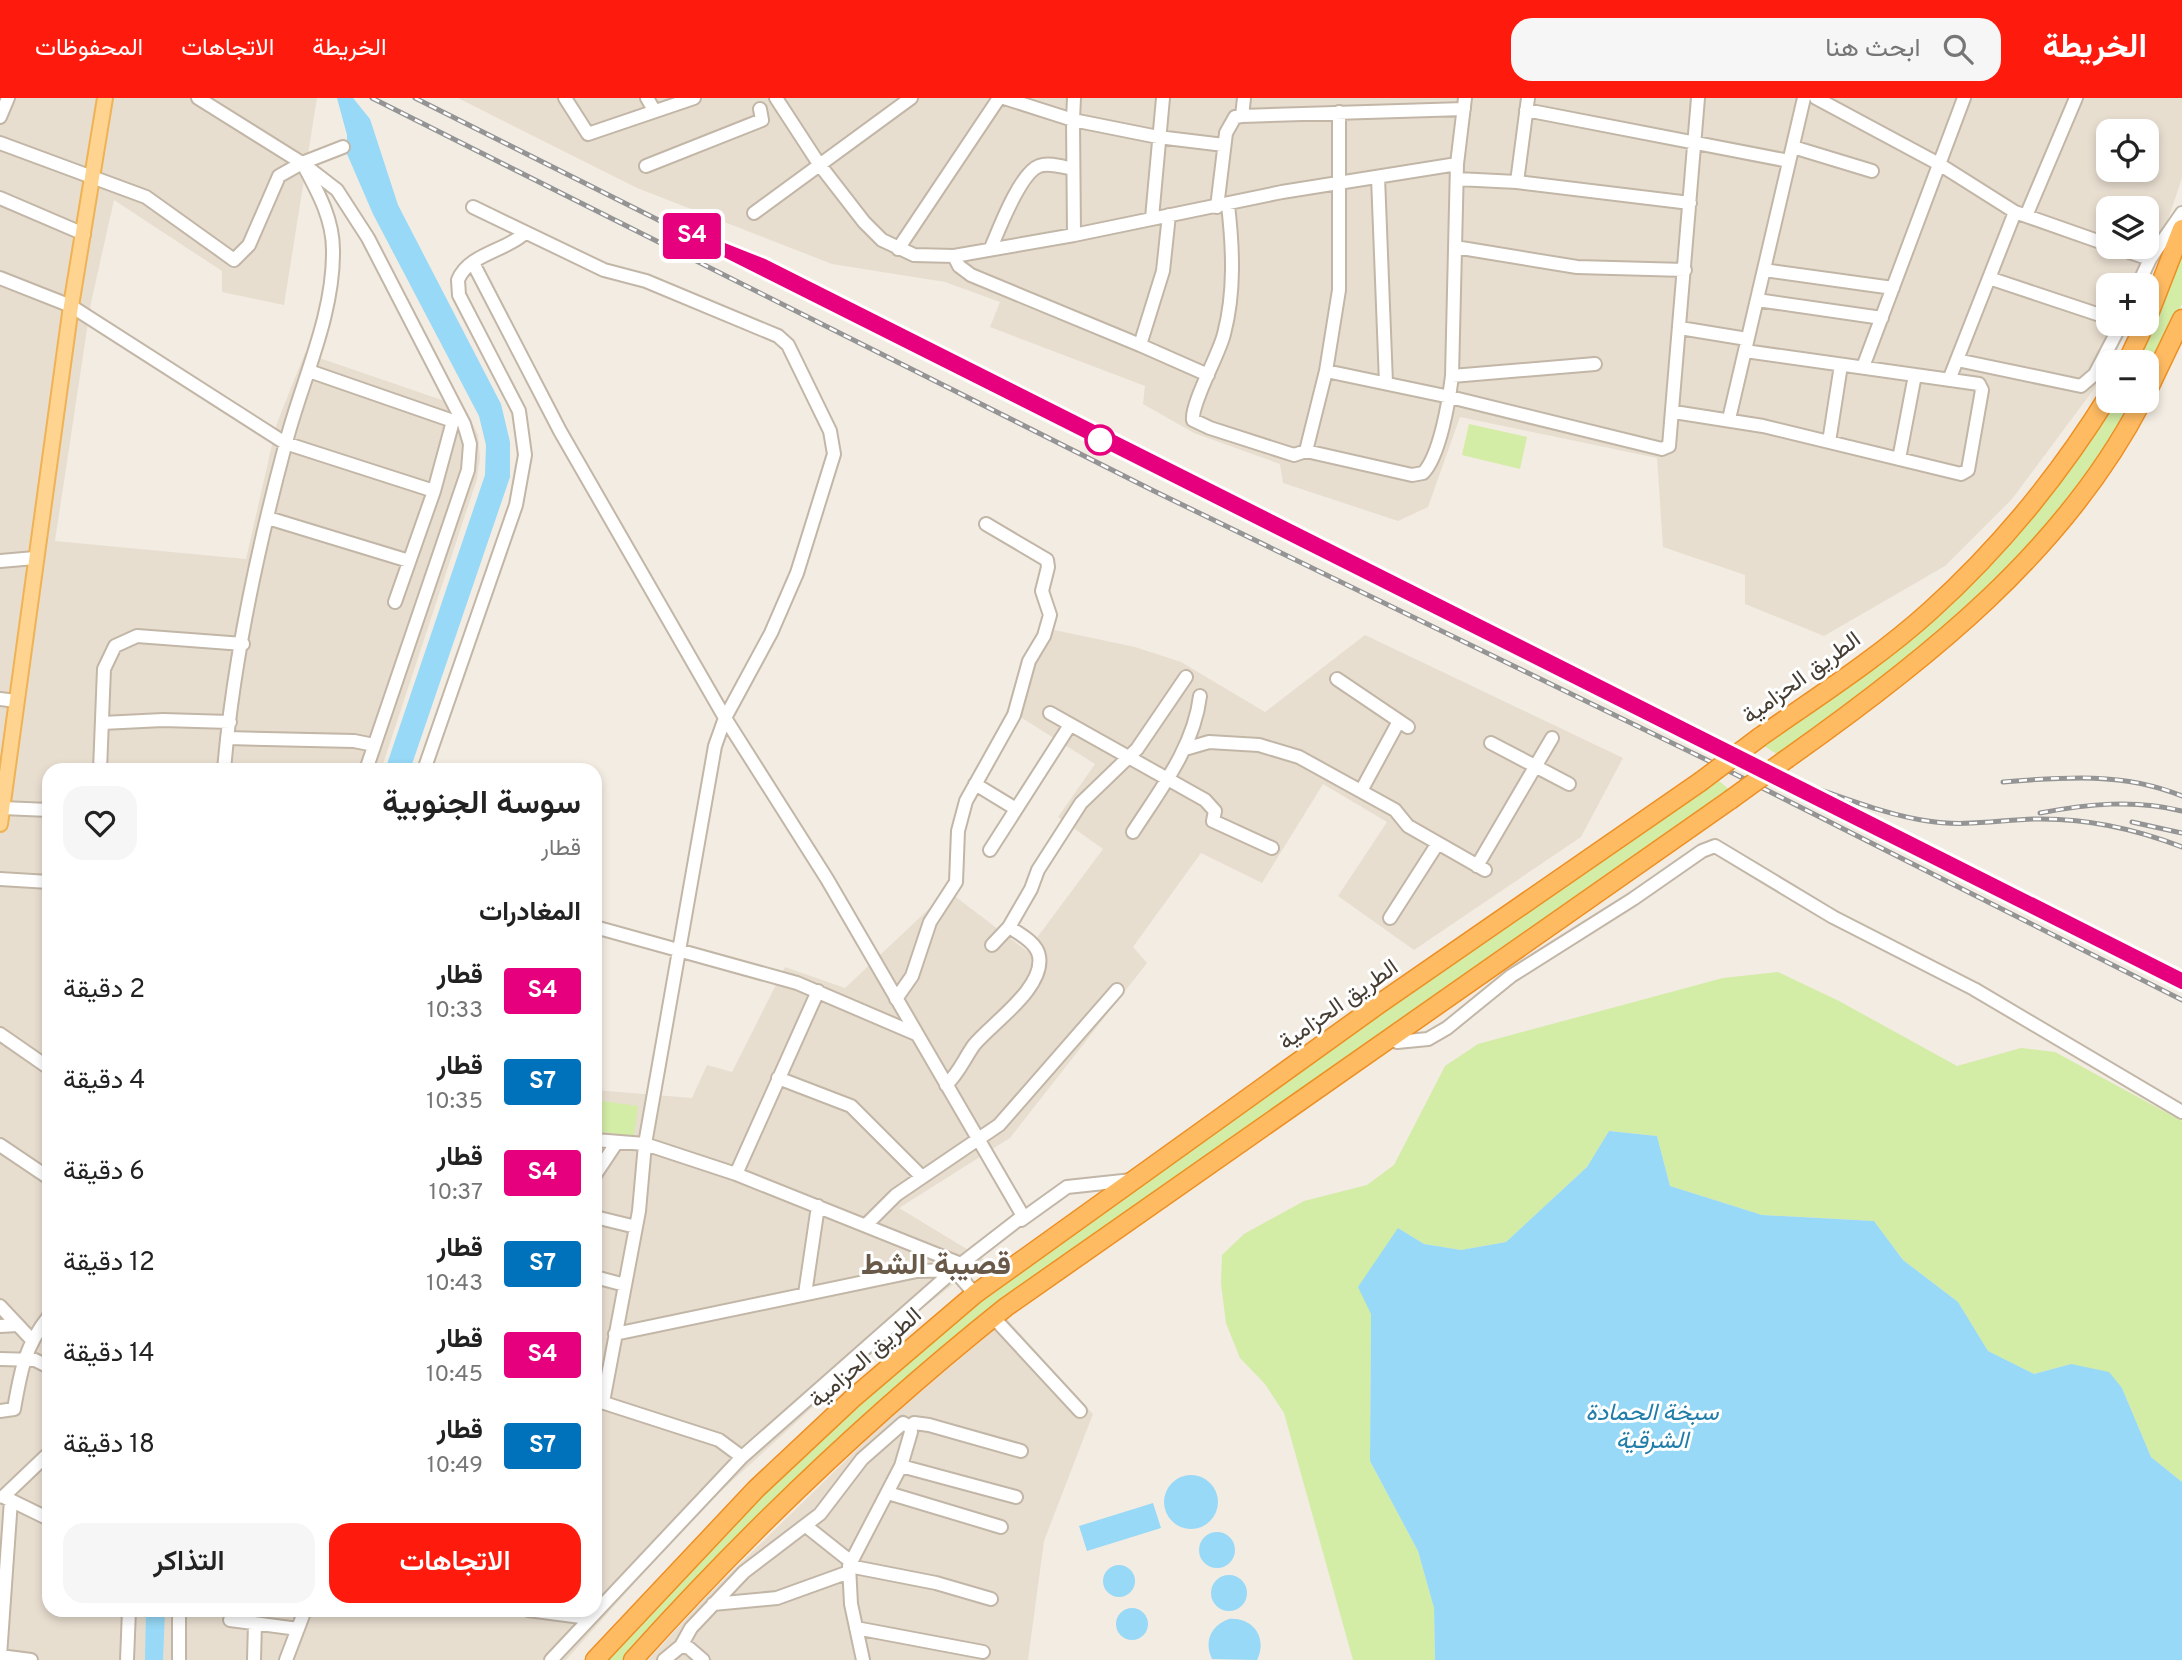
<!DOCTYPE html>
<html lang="ar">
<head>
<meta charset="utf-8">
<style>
	body { margin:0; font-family:Overpass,Vazirmatn,sans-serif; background:#f6f6f6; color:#222; direction:rtl; height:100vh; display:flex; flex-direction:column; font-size:26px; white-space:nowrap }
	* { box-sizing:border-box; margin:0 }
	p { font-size:23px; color:#767676 }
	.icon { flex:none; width:38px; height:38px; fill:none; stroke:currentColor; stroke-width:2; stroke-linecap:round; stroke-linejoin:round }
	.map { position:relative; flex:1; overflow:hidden; direction:ltr }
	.sheet { position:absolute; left:42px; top:665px; width:560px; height:854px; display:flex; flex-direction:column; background:#fff; border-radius:21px; box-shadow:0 4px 10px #0003; direction:rtl }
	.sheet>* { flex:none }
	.badge { padding:0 14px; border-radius:5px; font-size:24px; line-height:46px }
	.buttons { position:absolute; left:2096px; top:21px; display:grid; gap:14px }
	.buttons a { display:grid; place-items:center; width:63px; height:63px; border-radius:14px; background:#fff; box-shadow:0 4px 10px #0003; font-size:35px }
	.map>.badge { position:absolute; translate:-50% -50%; box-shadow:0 0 0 4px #fff }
	h2 { padding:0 21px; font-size:26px; line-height:63px }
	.round { display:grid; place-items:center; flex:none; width:74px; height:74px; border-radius:21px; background:#f6f6f6 }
	.headline { display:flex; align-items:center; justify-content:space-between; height:119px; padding:0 21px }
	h1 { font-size:33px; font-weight:600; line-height:52px }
	.action { display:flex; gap:14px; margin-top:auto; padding:14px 21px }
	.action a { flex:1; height:80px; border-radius:21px; background:#ff1a0e; color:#fff; font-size:28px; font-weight:600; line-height:80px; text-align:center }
	.action a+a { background:#f6f6f6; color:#222 }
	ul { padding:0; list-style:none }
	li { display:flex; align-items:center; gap:21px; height:91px; padding:0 21px }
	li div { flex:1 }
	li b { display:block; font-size:26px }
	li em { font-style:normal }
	li .badge { min-width:77px; font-weight:700; text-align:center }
	header { display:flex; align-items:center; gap:42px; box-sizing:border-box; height:98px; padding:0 35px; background:#ff1a0e; color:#fff }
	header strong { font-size:33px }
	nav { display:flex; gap:38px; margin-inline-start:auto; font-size:24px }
	.search { width:490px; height:63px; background:#f6f6f6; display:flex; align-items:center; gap:18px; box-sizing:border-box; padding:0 24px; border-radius:21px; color:#767676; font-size:26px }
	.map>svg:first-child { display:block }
	.residential { fill:#e8ded0; fill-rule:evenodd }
	.green { fill:#d3eca6 }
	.water { fill:#97d9f7 }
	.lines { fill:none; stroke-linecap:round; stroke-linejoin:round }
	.minor-casing { stroke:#c2b6a7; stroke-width:16 }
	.major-casing { stroke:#efb254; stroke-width:18 }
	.highway-casing { stroke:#ed8f23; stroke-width:21 }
	.minor { stroke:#fff; stroke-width:12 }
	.major { stroke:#ffd490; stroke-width:14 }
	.highway { stroke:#ffbb62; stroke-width:18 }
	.rail-casing { stroke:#949494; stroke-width:5 }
	.rail { stroke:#fff; stroke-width:2.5; stroke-dasharray:8; stroke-linecap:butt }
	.highway-bridge-casing { stroke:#ed8f23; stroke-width:21; stroke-linecap:butt }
	.highway-bridge { stroke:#ffbb62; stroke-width:18 }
	.line-casing { stroke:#fff; stroke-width:16 }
	.line { stroke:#e6007e; stroke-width:10 }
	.stop-dot { fill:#fff; stroke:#e6007e; stroke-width:3.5 }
	.labels { text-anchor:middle; stroke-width:6; stroke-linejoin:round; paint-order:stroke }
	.street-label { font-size:23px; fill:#453c32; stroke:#fff }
	.water-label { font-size:24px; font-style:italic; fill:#207daa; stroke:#fff }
	.district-label { font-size:30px; font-weight:bold; fill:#695948; stroke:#fff }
</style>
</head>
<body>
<header>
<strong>الخريطة</strong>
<div class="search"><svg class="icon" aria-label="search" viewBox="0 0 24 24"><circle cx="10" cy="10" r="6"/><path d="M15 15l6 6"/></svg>ابحث هنا</div>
<nav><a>الخريطة</a><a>الاتجاهات</a><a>المحفوظات</a></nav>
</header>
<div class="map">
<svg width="2182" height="1562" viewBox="0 0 2182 1562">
	<rect width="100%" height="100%" fill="#f3ece2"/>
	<path class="residential" d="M0,0H317L284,207L222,194V173L114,102L91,205L55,443L246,461L277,325L305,255L465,310L478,337L480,360L477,381L381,672H49V1512H595V992L692,1000L707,967L732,974L785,869L845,890L948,793L1027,853L1103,751L1058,719L1095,666L1022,620L1019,570L1040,529L1135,549L1181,564L1265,614L1365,537L1623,660L1581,739L1414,852L1338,798L1387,724L1323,686L1262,785L1201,755L1133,849L1147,865L1010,1040L899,1110L985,1162L916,1215L698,1414L566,1562H0Z
		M458,0H2182V80L2146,187H2109V226H2129L2094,291L2012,401L1945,468L1824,538L1745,506V477L1663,449L1657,360L1460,319L1428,409L1398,423L1283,385L1280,366L1194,335L1143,306L1145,288L990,229L1000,204L945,184L832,166L637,90ZM2109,33H2147V72H2109ZM2109,110H2147V149H2109Z
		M1007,1221L1093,1316L1044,1443L1028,1562H648L709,1496L886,1323Z"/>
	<path class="green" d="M2182,158V206L2147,281V264H2137Z
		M2115,303H2136L2083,384L2018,462L1963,519L1780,658L1764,648C1876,571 1980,485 2064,378C2083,355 2098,328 2115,303Z
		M1469,326L1527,339L1520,371L1462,357Z
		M1719,683L1731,693L1011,1199L625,1562H600L665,1491L862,1298L999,1185L1391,907Z
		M1778,874L1839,903L1957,968L2021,950L2055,954L2182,1023V1384L2151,1359L2122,1290L2071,1266L2034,1276L1988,1253L1958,1204L1903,1162L1874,1123L1762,1117L1670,1088L1657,1038L1609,1033L1587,1069L1506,1144L1461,1152L1424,1146L1398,1130L1371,1215L1370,1363L1418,1453L1434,1510L1435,1562H1353L1284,1315L1265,1286L1240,1260L1226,1225L1221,1186L1222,1157L1244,1136L1304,1103L1367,1087L1394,1067L1445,968L1478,946L1723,880Z
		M595,1002L638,1008L634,1038L595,1033Z"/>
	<path class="water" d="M337,0H353L370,21L398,107L501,306L510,344V379L410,672H385L485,377L486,347L479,318L373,116L347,56V37Z
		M1609,1033L1657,1038L1670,1088L1762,1117L1874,1123L1903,1162L1958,1204L1988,1253L2034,1276L2071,1266L2109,1274L2122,1290L2151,1359L2182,1384V1562H1435L1434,1510L1418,1453L1370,1363L1371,1216L1358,1189L1398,1130L1424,1146L1461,1152L1506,1144L1587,1069Z
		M1164 1404a27 27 0 1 1 54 0a27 27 0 1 1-54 0Z
		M1153,1405L1161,1430L1087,1453L1079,1428Z
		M1199 1452a18 18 0 1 1 36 0a18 18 0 1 1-36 0Z
		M1103 1483a16 16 0 1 1 32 0a16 16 0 1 1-32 0Z
		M1211 1495a18 18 0 1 1 36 0a18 18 0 1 1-36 0Z
		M1116 1526a16 16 0 1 1 32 0a16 16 0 1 1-32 0Z
		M146,1512H165L163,1562H145Z
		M1229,1521C1253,1519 1268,1540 1257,1562L1212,1561C1204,1544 1210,1528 1229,1521Z"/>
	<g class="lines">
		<g class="minor-casing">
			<path id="minor" d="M565,0L588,36L694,0
				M647,0L654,12
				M776,0L819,66L864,124L882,142L914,157L954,158L1074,137L1282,94L1457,66
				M1004,0L1073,22L1074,137
				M1074,0L1073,22L1158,39L1224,47
				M1816,0L1939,66L2015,114L2109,147
				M1526,12L1789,63
				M1242,18L1464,11
				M0,19L8,0
				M0,45L146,99L234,162L249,147L279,78L302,65L198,0
				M1793,49L1872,73
				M302,65L337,92L368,140L464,326L470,346L468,372L366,672
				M302,65L343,49
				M646,68L762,22L760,11
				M1378,79L1386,285
				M1457,81L1517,84L1690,105
				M1517,84L1528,0
				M0,100L84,136
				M1228,107C1233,150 1235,194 1224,236C1219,257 1191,305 1193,322L1210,330L1294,357L1306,353L1412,377L1423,375C1440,358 1449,302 1452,278L1457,66L1465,0
				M473,109L604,172L646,183L778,238L788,247L830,333L834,356L797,475L771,535L725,620L715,648L645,1046L639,1113L603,1304
				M1217,109L1226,35L1235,19L1242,18L1244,0
				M754,115L911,0
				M1169,117L1163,173L1140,247L1208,277
				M2026,118L2076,0
				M1152,120L1163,0
				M1455,149L1577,169L1685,172
				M2114,149L2150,161
				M991,150C999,131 1020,75 1039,68C1049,64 1063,69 1073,71
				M898,151L999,0
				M954,158L959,168L971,177L1140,247
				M473,165L560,333L725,620L827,781L1023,1118L961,1166L742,1359L551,1562
				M1764,172L1893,190
				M0,180L71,208L285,345L434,393
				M1989,180L2109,220
				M2138,187L2150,161L2182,115
				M1757,202L1882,220
				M1680,230L1747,241
				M1957,262L2081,288L2095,276L2121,226
				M1863,269L1964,0
				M309,273L453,323L434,393L395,504
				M1326,273L1450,299L1662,351L1669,348L1698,0
				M1452,278L1595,266
				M1949,282L2015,114
				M1674,314L1763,328L1961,376L1968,372L1982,292L1979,286L1745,253
				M1729,321L1804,0
				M1829,344L1841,267
				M1306,353L1326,273L1339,192V14
				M1899,361L1915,277
				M268,420L409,463
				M0,463L35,460
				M1337,581L1408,629
				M0,601L16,603
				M1050,615L1205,702L1215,713L1213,723L1272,750
				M102,625L163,622L230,624
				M227,640L354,643L374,647
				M1491,645L1569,686
				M1185,651L1209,644L1259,647L1299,659L1395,712L1408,728L1485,772
				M100,672L104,571L115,548L137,538L243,546
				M224,672C233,564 257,453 285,348C301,284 334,219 333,152C333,121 318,94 304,68
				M424,672L516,407L525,357L519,313L459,197L458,182C468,156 506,153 525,135
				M975,686L1016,711
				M1361,693L1399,623
				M2,710L49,712
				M1133,734C1160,692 1194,649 1200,598
				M990,752L1070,627
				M1477,768L1552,640
				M0,781L49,784
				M1390,820L1438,745
				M595,829L797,885L916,936
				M992,847L1009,829L1031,791L1038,772L1081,705L1137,651L1186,579
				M896,901L912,878L930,824L956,784L958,733L966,703L1014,617L1029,563L1044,538L1050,517L1042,493L1048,469L1047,462L986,426
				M0,936L49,970
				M1391,938L1397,944L1428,941L1447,930L1511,878L1633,801L1702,753L1715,748L1833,819L1974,891L2182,1014
				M778,980L851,1008L922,1079
				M946,987C959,975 964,961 974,947C992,925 1045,890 1039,858C1037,845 1020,836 1009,829
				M595,1042L645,1046L736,1076L961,1166
				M0,1047L49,1080
				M736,1076L818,893
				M595,1077L617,1044
				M595,1119L636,1129
				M1021,1122L1067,1089L1132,1082
				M867,1126L896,1097L999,1027L1117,892
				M595,1179L625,1187
				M805,1196L818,1108
				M0,1208L31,1241
				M993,1219L1080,1313
				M0,1228L18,1227
				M615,1236L917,1173L954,1172L975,1196
				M0,1261L35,1262L49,1269
				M595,1302L719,1342L742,1359
				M0,1313L14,1311C21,1272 24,1250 49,1218
				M910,1329L914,1325L929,1327L1021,1353
				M901,1368L1016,1399
				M888,1395L1001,1429
				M3,1399L49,1355
				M6,1400L49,1421
				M806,1428L850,1463
				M849,1468L936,1485L991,1501
				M713,1506L777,1500L849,1474
				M528,1512L589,1520
				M230,1522L298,1531
				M856,1530L983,1554
				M681,1548L691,1530L744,1474L820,1416L862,1361L903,1325L910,1329L911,1334L901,1368L849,1468L851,1506L863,1562
				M0,1558L11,1402
				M0,1558L31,1562
				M127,1562L129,1512
				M179,1562V1512
				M254,1562L255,1525
				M286,1562L305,1512
				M664,1562L681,1548L689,1550L703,1562"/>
		</g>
		<g class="major-casing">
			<path id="major" d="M0,726L71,208L105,0"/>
		</g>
		<g class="highway-casing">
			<path id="highway" d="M2147,221L2182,131
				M2127,264L2145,226
				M2147,294L2182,221
				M1760,639C1817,599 1878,560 1930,513C2000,450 2060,376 2109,297
				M1788,660C1924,564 2064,454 2142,303
				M595,1562L756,1391L852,1301L975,1196L1379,906L1700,684
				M633,1562C748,1434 872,1316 1006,1209L1730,702"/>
		</g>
		<use href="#minor" class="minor"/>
		<use href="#major" class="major"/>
		<use href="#highway" class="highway"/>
		<g class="rail-casing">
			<path id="rail" d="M372,0L1154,393L1707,662L2182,902
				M415,0L2182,886
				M2003,684C2064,679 2124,674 2182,698
				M1799,685C1841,698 1885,717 1928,723C1963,729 2000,722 2035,721C2085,720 2136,731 2182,749
				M2040,715C2087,706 2135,701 2182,713
				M2132,724L2182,735"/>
		</g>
		<use href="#rail" class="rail"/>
		<g class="highway-bridge-casing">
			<path id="highway-bridge" d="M1700,684L1760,639
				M1730,702L1788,660"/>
		</g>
		<use href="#highway-bridge" class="highway-bridge"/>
	</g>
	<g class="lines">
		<g class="line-casing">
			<path id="line" d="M2182,880L764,166L691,137L2182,886"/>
		</g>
		<use href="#line" class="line"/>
	</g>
	<circle class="stop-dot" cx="1100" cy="342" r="14"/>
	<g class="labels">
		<g class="street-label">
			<text transform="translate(1801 579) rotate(-36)" y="8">الطريق الحزامية</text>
			<text transform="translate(1338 906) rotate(-35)" y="8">الطريق الحزامية</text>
			<text transform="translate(865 1259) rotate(-41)" y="8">الطريق الحزامية</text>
		</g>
		<g class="water-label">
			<text x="1652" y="1322">سبخة الحمادة<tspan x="1652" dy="28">الشرقية</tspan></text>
		</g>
		<g class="district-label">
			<text x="936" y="1176">قصيبة الشط</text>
		</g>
	</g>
</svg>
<div class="buttons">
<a><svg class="icon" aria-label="locate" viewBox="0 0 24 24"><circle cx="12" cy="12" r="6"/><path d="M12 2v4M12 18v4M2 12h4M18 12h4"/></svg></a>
<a><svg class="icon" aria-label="layers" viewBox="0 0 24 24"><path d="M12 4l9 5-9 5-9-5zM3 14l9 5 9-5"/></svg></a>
<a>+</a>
<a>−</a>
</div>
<b class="badge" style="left:692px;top:138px;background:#e6007e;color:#fff">S4</b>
<section class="sheet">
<div class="headline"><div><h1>سوسة الجنوبية</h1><p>قطار</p></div><a class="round"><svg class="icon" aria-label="heart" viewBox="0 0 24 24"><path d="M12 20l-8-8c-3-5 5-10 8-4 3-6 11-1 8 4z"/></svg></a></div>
<h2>المغادرات</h2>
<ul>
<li><span class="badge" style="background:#e6007e;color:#fff">S4</span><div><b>قطار</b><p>10:33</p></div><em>2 دقيقة</em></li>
<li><span class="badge" style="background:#0072bc;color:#fff">S7</span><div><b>قطار</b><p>10:35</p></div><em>4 دقيقة</em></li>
<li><span class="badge" style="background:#e6007e;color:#fff">S4</span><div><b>قطار</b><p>10:37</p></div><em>6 دقيقة</em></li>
<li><span class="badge" style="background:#0072bc;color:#fff">S7</span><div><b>قطار</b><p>10:43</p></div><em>12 دقيقة</em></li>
<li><span class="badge" style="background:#e6007e;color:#fff">S4</span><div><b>قطار</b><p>10:45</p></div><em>14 دقيقة</em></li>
<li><span class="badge" style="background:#0072bc;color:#fff">S7</span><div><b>قطار</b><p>10:49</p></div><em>18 دقيقة</em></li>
</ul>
<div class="action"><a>الاتجاهات</a><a>التذاكر</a></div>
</section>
</div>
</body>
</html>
